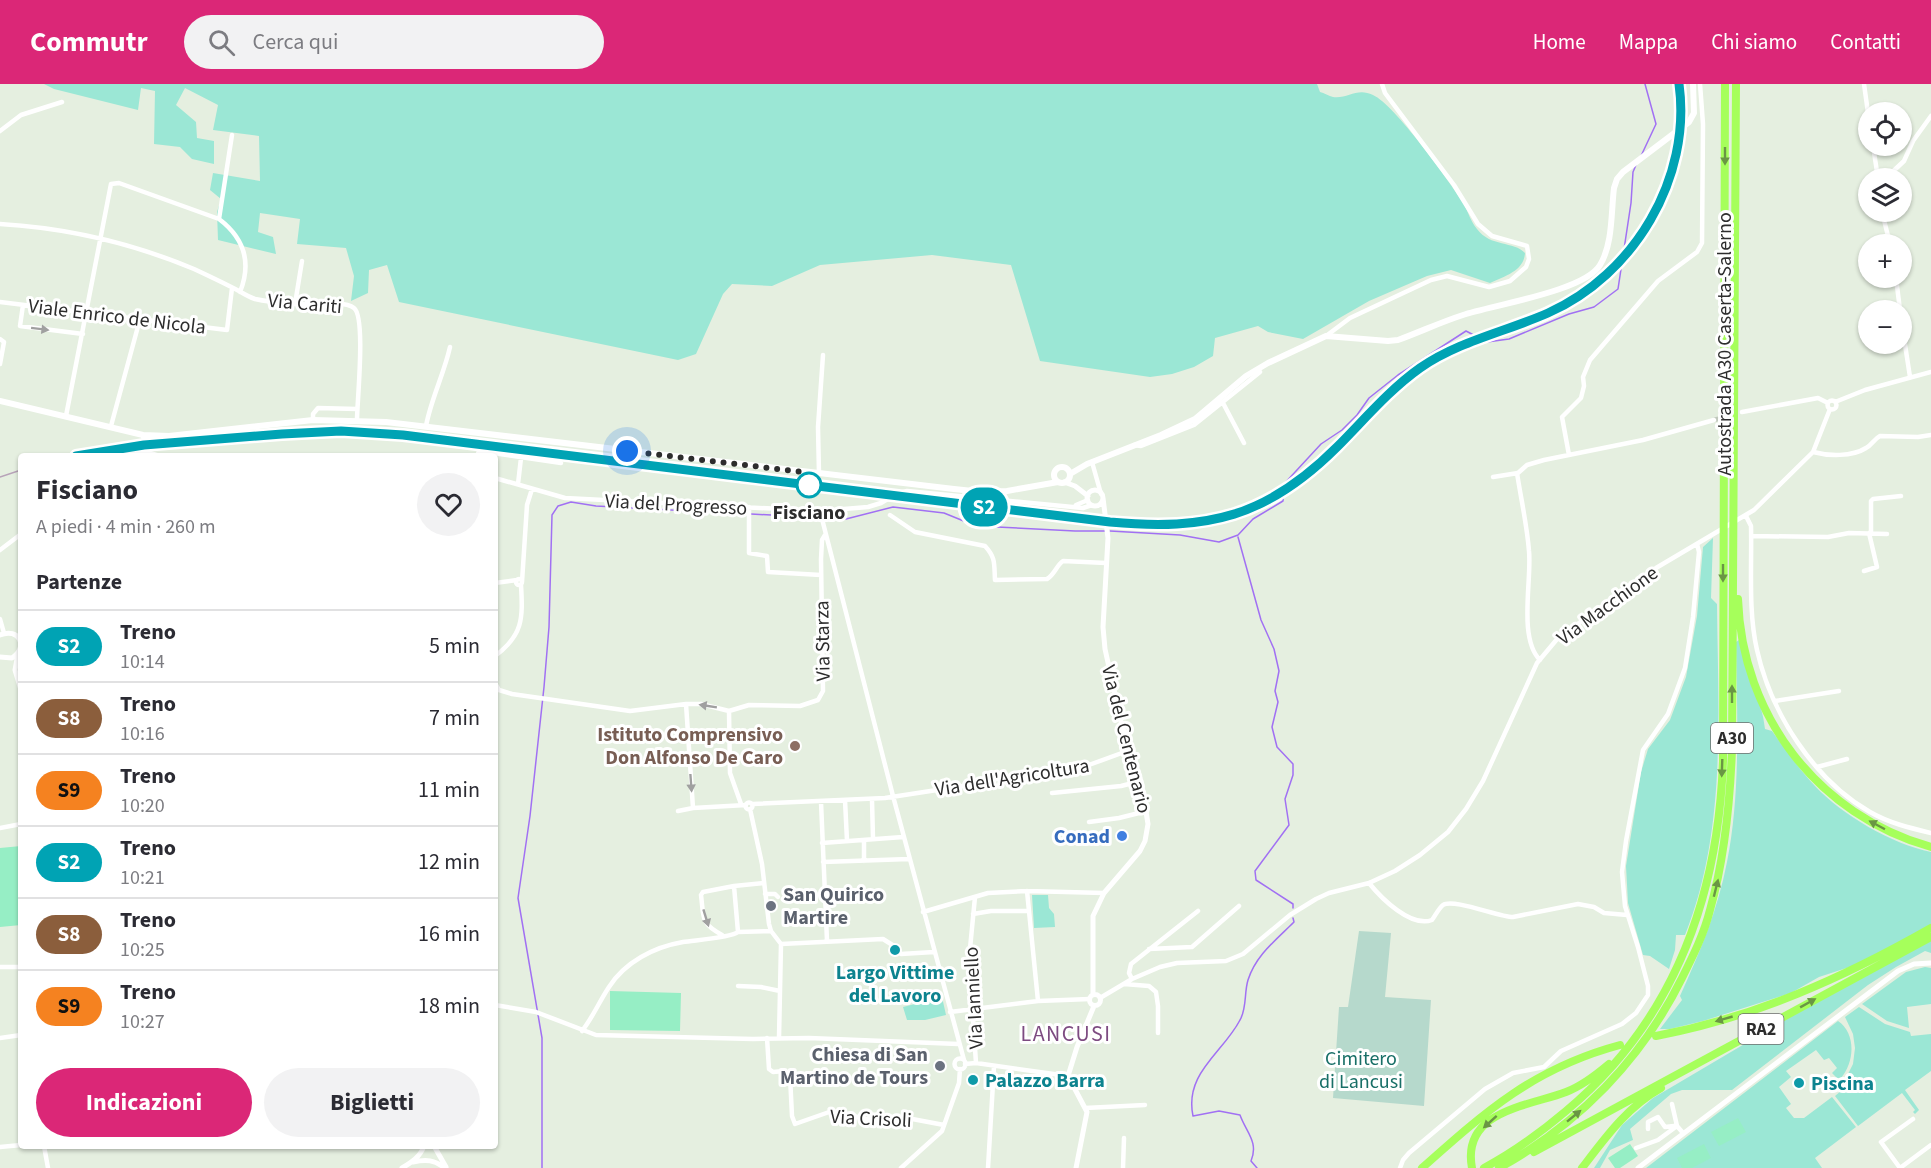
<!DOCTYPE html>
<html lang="it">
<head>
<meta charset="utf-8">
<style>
	body { margin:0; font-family:"Source Sans 3",sans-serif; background:#f2f2f3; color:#2b2b33; height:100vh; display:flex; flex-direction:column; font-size:22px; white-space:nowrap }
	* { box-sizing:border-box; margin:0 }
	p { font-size:20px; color:#7c7c81 }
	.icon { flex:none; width:33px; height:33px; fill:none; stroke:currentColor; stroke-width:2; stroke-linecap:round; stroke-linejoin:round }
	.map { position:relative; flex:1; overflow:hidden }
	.panel { position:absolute; left:18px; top:369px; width:480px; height:696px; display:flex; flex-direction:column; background:#fff; border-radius:6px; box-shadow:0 2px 4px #0004 }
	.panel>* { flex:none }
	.badge { padding:0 12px; border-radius:20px; font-size:21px; line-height:39px }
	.controls { position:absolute; left:1858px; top:18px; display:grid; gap:12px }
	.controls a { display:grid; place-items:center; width:54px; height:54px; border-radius:50%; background:#fff; box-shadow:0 2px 4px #0004; font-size:30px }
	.you { position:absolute; width:30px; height:30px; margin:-15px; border:4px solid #fff; border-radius:50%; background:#1a73e8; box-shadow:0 0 0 9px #1a73e833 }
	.map>.badge { position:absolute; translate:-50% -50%; box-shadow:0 0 0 3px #fff }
	h2 { padding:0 18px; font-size:22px; line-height:54px }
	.round { display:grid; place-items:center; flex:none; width:63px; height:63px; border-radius:32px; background:#f2f2f3 }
	.overview { display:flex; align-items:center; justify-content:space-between; height:102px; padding:0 18px }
	h1 { font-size:28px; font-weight:700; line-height:45px }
	.primary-button { display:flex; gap:12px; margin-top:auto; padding:12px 18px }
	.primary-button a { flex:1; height:69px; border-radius:36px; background:#db2777; color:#fff; font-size:24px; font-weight:700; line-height:69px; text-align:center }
	.primary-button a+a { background:#f2f2f3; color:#2b2b33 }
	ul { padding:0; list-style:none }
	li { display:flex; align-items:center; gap:18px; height:72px; padding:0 18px; border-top:2px solid #e1e1e2 }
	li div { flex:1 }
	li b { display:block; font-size:22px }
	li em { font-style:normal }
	li .badge { min-width:66px; font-weight:700; text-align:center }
	header { display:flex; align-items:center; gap:36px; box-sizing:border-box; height:84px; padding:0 30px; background:#db2777; color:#fff }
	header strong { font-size:28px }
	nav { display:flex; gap:33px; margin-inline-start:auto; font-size:21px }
	.search { width:420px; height:54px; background:#f2f2f3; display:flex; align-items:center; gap:15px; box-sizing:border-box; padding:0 21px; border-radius:33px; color:#7c7c81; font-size:22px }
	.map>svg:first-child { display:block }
	.green { fill:#9be7d5 }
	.cemetery { fill:#b6d9cc }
	.pitch { fill:#96eec5 }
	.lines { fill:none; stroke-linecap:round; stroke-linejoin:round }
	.stream { stroke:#a170f3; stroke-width:1.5 }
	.minor-tunnel { stroke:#c0c8bc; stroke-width:4.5; stroke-dasharray:4.5 2; stroke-linecap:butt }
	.minor { stroke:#fff; stroke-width:4.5 }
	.tertiary { stroke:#fff; stroke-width:5 }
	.secondary { stroke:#fff; stroke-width:6 }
	.motorway { stroke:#a6ff5b; stroke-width:8 }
	.rail { stroke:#b7a2b8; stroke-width:1.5 }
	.oneway { fill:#6a9644 }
	.oneway2 { fill:#a0a0a0 }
	.line-casing { stroke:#fff; stroke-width:14 }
	.line { stroke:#00a3b4; stroke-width:9 }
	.walk { stroke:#2d2d2d; stroke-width:6; stroke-dasharray:0 10.8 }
	.stop-dot { fill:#fff; stroke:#00a3b4; stroke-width:3 }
	.education-dot { fill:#8d6e63; stroke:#fff; stroke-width:2 }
	.shop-dot { fill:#3f7fe0; stroke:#fff; stroke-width:2 }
	.worship-dot { fill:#6b7280; stroke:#fff; stroke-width:2 }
	.culture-dot { fill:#0f9aa8; stroke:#fff; stroke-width:2 }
	.labels { text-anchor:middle; stroke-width:6; stroke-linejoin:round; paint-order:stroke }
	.shield { fill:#fff; stroke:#6c6c6c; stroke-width:1.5 }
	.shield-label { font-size:18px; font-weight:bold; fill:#2d2d2d }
	.street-label { font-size:20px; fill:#2d2d2d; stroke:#fff }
	.stop-label { font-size:20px; font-weight:bold; fill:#2d2d2d; stroke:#fff }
	.education-label { font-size:20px; font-weight:bold; fill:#785e54; stroke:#fff; text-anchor:end }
	.shop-label { font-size:20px; font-weight:bold; fill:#366cbe; stroke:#fff; text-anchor:end }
	.worship-label { font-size:20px; font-weight:bold; fill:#5b616d; stroke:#fff; text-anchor:start }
	.culture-label { font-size:20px; font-weight:bold; fill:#0d838f; stroke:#fff; text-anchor:start }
	.park-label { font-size:20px; fill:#186f67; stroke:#fff }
	.quarter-label { font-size:22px; letter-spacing:1.5px; fill:#7d4b81; stroke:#fff }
</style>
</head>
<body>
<header>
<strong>Commutr</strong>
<div class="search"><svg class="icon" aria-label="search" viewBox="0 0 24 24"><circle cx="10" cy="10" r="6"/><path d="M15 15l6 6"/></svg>Cerca qui</div>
<nav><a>Home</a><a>Mappa</a><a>Chi siamo</a><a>Contatti</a></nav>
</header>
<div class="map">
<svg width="1931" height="1084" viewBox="0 0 1931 1084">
	<rect width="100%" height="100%" fill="#e5efe0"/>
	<path class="green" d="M44,0H1317L1320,8C1324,9 1329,12 1333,13C1348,15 1357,3 1373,11C1395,21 1449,97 1464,120C1468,128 1471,138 1477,145C1490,163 1514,157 1525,169C1524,187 1505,192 1490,199L1451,186L1427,192L1369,217L1303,255L1268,248L1258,242L1215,254L1213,272L1194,283L1172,290L1150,293L1040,277L1011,181L932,171L820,181L772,202L732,200L723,210L696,270L678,276L399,218L387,181L369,186L368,209L351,217L354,192L346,164L297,160L300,135L260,129L258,148L273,153L276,170L218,156L217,128L221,115L210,106L213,89L260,97L259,52L213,46L218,21L185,4L176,21L196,38L197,54L214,57V80L192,75L180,63L154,60L155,7L141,4L138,26L54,5Z
		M1713,454L1711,514L1717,520C1718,629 1727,747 1685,851H1676L1675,866L1669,885L1650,872L1643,871L1628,819L1626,782L1641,688L1648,665L1670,636L1686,593L1697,532L1703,463Z
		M1739,556C1746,586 1762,615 1765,645L1772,647C1786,666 1799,685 1815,702C1842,731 1892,760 1931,768V842L1859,880L1819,893L1791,909L1703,937L1670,945H1660L1682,916L1680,912C1700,868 1718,825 1727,778C1741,708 1737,630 1736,558Z
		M1032,811H1048L1049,824L1054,830L1055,843L1034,844Z
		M1931,856V869L1925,867L1896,883L1868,901L1732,1006H1682L1671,1010L1630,1045L1633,1056L1610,1066L1600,1084H1594L1622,1041L1653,1014L1797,929Z
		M1925,883L1931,884V920L1907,923L1909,944L1887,937L1862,920L1906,888Z
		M942,913L946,931L925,936H907L903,923Z
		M1859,923L1885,940L1910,948L1911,952L1931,950V987L1905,1006L1919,1026L1915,1030L1913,1028L1915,1026L1902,1009L1858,1042L1835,1012L1848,1001L1846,994L1853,980L1855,964L1853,950L1845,933Z
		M1838,937C1857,950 1854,979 1841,994H1837L1832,989L1837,984L1829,974L1824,976L1816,966L1786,987L1791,993L1779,1003L1791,1020L1786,1024L1794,1034H1804L1832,1013L1856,1043L1815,1074L1822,1084H1646Z"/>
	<path class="cemetery" d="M1359,847L1391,849L1385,913L1431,916L1424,1022L1333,1014L1339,923H1348Z"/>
	<path class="pitch" d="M21,762V841L0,843V764Z
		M610,907L681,909L680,947L610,946Z
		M1738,1034L1746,1048L1719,1062L1711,1048Z
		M1630,1060L1638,1072L1620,1084H1615L1608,1074Z
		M1704,1060L1711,1074L1692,1084H1682L1677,1074Z"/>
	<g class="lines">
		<path class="stream" d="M1641,72L1656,40L1645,0
			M751,430L846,435L893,423L944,429L976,442L1075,447H1105
			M1110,447L1180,451L1219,458L1238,451L1253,435L1283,417L1284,400L1321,360L1342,346L1357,331L1369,314L1398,291L1466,247L1487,258L1509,255L1569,230L1594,223L1618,205L1631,119L1633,88L1636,81
			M1238,453L1261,536L1274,565L1279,587L1275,607L1278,618L1272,643L1277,663L1293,680V691L1285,715L1289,741L1255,787L1256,796L1293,820V824
			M542,1084V954L518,814L530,732L544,603L549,543L552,431L558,422L571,418L596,422L746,430
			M1257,1084L1251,1077C1259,1058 1246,1048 1240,1031L1219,1027L1193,1032C1184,989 1223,969 1240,936C1247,924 1244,909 1248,896C1256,871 1276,856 1294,838L1293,834"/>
		<path class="minor-tunnel" d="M1714,336L1735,330"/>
		<path class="minor" d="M1864,0L1869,36
			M0,47L21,31L62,18
			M232,51L219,135C244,154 252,178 240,208
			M1873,62L1878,94
			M1886,94L1904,77L1913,57L1931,32
			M1882,128L1890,160
			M0,140C67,144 132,159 194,185C209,192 224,199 239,207C244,210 249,213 255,215C268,218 282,219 295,220C309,221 344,216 354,224C366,233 357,318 357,336
			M1896,194L1900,226
			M0,218L227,246L232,204
			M295,220L302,177
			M23,221L20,242L83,250
			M1902,241L1910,293
			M1326,252L1350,234L1431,196L1447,192L1489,203L1510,197L1526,183L1529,175L1527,162L1492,152L1478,140L1454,101L1385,9L1382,0
			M0,255L4,258L0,280
			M1827.5 321a4.5 4.5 0 1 1 9 0a4.5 4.5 0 1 1-9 0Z
			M1835,318L1865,306L1931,288
			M1223,319L1244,359
			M1742,328L1818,314L1828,319
			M66,332L111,100L119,99L219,135
			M313,336V330L318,324L357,325
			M111,342L140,235
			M426,342C431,315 444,290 450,263
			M1134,361L1141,362L1194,341L1260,288
			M146,368L160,372
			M1813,368C1828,372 1852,373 1866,364C1872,361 1874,355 1880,352L1918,353L1931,351
			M1569,371L1562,333L1581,314L1584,302L1583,293L1590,276L1658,197L1697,168L1702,159L1703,40L1700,0
			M133,372L146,368L143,351
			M477,372L479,367L561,379
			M1092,378L1101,410
			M1517,389C1521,415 1527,441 1529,467C1532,496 1518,554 1540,576
			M819,390L818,343L823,271
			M1493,393L1518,389L1527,381L1544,376L1643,356L1714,336
			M495,394L565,414L820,427L868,423L881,419L896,410L907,407L1083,424L1092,421
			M518,400L521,374
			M1076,421L1088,416
			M749,423V469L767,472L768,488L821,491
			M820,427L893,712L964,976
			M890,431L915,448L985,462C996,474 994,480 995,496L1047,495C1055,490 1056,482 1063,477L1106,479
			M1746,432L1751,442C1752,482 1748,527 1757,566C1771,629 1814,696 1870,728C1889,739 1910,744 1931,749
			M1871,449V417L1873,415L1901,412
			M1751,452L1828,453L1849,449L1887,450
			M0,466L21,450
			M1864,487L1877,483L1869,449
			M516 498a3 3 0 1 1 6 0a3 3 0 1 1-6 0Z
			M522,498L527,421L532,405
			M495,499L517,496
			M0,535L4,549
			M495,572C523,551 523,535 521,501
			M495,599L499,606L512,610L630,627L686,620H701L729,627
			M1775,617L1839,607
			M686,620L693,724L746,721
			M729,627L749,621L800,622L818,616L823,607L821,475L822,456L825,451
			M729,627L730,689L741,720
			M1817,683L1847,675
			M1052,709L1121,702L1141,697
			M845,716L847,757
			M872,716L873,755
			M821,718L827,857
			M745.5 722a3.5 3.5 0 1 1 7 0a3.5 3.5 0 1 1-7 0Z
			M753,720L885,714L976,700L1021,689L1086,682L1130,666
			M750,725L762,780L769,840L771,847L781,860L779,954
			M678,727L693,724
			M1089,738L1119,734L1147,727
			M0,744L21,740
			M864,756V777
			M822,759L903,753
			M823,778L909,775
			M1369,799C1381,814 1411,844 1432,836C1435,832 1439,824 1443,821C1453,814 1499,833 1513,833L1578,820L1594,823L1604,829L1627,831
			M1027,807L1038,917
			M765,810H775L778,813
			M975,813L969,875L976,979
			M923,828L988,809L1027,807L1104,809
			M973,830L991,827H1029
			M738,848L771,847
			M722,851C700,839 704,834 701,811L703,808L734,802
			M781,860L883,855L894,862L901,870L934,868
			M1149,865L1192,863L1239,822
			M0,883H21
			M1132,895L1129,889L1131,880L1198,827
			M1124,900L1149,902L1156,908L1158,922V949
			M738,902L761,903L780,907
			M1100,914L1132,895L1160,883L1177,879L1226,877L1243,870L1290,831L1316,815L1329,809L1369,799L1395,787L1420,771L1448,748L1466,725L1483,697L1537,579L1558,554L1656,484L1754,426L1813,368L1830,325
			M495,921L536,928L596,951L753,955L809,954L958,960
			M950,928L1038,917L1090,915
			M582,947C593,933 599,918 609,903C625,878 654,863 683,858C696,856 730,854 738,848L734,802L764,799
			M0,954L21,951
			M767,954L769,985L773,988L784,987L790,992L792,1032L795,1040L832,1027L879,1038L907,1034L944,1041
			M954.5 980a5.5 5.5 0 1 1 11 0a5.5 5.5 0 1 1-11 0Z
			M965,980L976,979L1068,992
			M1672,1020L1677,1042
			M1085,1024L1145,1021
			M1648,1045V1038L1658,1033L1665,1043L1674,1042
			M44,1062L48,1084
			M0,1063L21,1061
			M1636,1064L1658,1056L1677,1042L1683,1049
			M901,1084L942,1047L959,999L960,985
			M988,1084L994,982
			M1123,1084L1124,1054
			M1400,1084L1403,1076L1409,1069L1485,1005L1513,989L1544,983L1561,967L1622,940L1636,929L1648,911V902L1638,863L1625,822L1622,788L1626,757L1643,666L1668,630L1685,584L1693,533L1699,468L1697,460
			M1900,1084L1881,1058L1913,1035
			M1900,1084L1931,1061"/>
		<path class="tertiary" d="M1064,398L1075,402L1088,412
			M1087 414a8 8 0 1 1 16 0a8 8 0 1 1-16 0Z
			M0,551C19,543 29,563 12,574L0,573
			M18,570L15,586L21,606
			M1089.5 916a5.5 5.5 0 1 1 11 0a5.5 5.5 0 1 1-11 0Z
			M1093,911V832L1104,809L1140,767L1145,757L1148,740L1141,697L1122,642L1105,565L1103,543L1108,454L1103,414
			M434,1062L446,1083
			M413,1078C427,1075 434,1076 445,1084
			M402,1084C412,1078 420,1073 424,1062
			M1076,1084L1087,1028L1068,992L1077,963L1094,922
			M1638,1084L1898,887L1914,880L1931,879"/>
		<path class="secondary" d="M0,317L143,351L169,352L313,336L386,338L954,405L982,408L1007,407L1058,398
			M1054 391a8 8 0 1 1 16 0a8 8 0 1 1-16 0Z
			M1070,390L1087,380L1161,351L1195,335L1246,292L1268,279L1326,252L1388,257L1398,256C1420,248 1441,238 1463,231C1493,221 1585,207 1600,181C1613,160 1611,128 1614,104L1617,95L1623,88L1689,38L1694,29L1693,0"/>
		<path class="motorway" d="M1738,515C1742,632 1818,731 1931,763
			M1656,952C1756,933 1843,894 1931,844
			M1534,1068L1931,853
			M1422,1084C1486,1027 1534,984 1620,961
			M1472,1084C1461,1026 1530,1022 1566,1008C1582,1002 1596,991 1609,980
			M1484,1084C1514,1068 1540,1049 1566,1027C1674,937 1718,815 1723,677L1725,0
			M1499,1084C1579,1040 1642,975 1682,894C1693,872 1704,850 1710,826C1725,773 1730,720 1732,665L1736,0
			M1582,1084C1605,1054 1627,1023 1661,1004"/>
		<path class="rail" d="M76,372L144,361L282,350L341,347L403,351L1110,438C1214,448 1270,431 1344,356C1368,332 1391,304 1420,285C1460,257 1505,248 1548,229C1634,192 1692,93 1679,0
			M0,393L21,386"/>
	</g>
	<defs><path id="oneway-solid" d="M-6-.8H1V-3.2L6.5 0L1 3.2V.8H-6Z" transform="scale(1.5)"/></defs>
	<g class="oneway">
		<use href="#oneway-solid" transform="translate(1725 72) rotate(90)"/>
		<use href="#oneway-solid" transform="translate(1723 489) rotate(90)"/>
		<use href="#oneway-solid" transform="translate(1732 610) rotate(-90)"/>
		<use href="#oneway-solid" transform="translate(1722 684) rotate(92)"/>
		<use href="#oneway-solid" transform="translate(1877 741) rotate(-152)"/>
		<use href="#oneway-solid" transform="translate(1716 804) rotate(-76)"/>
		<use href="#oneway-solid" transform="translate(1808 919) rotate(-29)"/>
		<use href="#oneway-solid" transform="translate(1724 935) rotate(164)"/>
		<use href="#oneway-solid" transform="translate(1574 1032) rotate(-39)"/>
		<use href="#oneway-solid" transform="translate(1490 1038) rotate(138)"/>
	</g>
	<g class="oneway2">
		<use href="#oneway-solid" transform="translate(40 245) rotate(7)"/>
		<use href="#oneway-solid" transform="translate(708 622) rotate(-171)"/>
		<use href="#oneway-solid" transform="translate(691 699) rotate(86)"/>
		<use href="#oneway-solid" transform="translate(706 834) rotate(73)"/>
	</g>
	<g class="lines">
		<g class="line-casing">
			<path id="line" d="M76,372L144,361L282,350L341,347L403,351L1110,438C1208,447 1267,433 1337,363C1364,336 1389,306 1420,284C1459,257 1505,248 1548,229C1634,191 1692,94 1679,0"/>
		</g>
		<use href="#line" class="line"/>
		<path class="walk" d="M627,367L803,388L809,401"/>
	</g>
	<circle class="stop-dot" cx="809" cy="401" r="12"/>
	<circle class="education-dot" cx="795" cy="662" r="6"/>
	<circle class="shop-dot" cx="1122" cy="752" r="6"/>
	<g class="worship-dot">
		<circle cx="771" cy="822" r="6"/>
		<circle cx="940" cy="982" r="6"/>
	</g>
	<g class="culture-dot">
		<circle cx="895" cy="866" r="6"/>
		<circle cx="973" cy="996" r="6"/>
		<circle cx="1799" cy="999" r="6"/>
	</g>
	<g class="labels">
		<g class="shield">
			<rect x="1711" y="639" width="42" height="30" rx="4.5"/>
			<rect x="1738.5" y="930" width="45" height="30" rx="4.5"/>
		</g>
		<g class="shield-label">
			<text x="1732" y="660">A30</text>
			<text x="1761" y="951">RA2</text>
		</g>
		<g class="street-label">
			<text transform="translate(305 219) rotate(5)" y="7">Via Cariti</text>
			<text transform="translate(117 232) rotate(7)" y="7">Viale Enrico de Nicola</text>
			<text transform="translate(1724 260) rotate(-90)" y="7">Autostrada A30 Caserta-Salerno</text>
			<text transform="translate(676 420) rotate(3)" y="7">Via del Progresso</text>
			<text transform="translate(1607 521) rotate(-36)" y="7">Via Macchione</text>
			<text transform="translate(822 557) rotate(-91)" y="7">Via Starza</text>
			<text transform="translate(1127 655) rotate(76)" y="7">Via del Centenario</text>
			<text transform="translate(1012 693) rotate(-9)" y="7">Via dell'Agricoltura</text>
			<text transform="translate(973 914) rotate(-93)" y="7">Via Ianniello</text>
			<text transform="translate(871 1034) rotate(3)" y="7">Via Crisoli</text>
		</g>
		<g class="stop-label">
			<text x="809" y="435">Fisciano</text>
		</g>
		<g class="education-label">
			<text x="783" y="657">Istituto Comprensivo<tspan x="783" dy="23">Don Alfonso De Caro</tspan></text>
		</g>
		<g class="shop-label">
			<text x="1110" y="759">Conad</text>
		</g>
		<g class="worship-label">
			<text x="783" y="817">San Quirico<tspan x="783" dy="23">Martire</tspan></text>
			<text x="928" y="977" text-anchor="end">Chiesa di San<tspan x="928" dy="23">Martino de Tours</tspan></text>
		</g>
		<g class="culture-label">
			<text x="895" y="895" text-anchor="middle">Largo Vittime<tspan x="895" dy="23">del Lavoro</tspan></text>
			<text x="985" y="1003">Palazzo Barra</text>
			<text x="1811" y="1006">Piscina</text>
		</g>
		<g class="park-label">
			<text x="1361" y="981">Cimitero<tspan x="1361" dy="23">di Lancusi</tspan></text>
		</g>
		<g class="quarter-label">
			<text x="1066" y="957">LANCUSI</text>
		</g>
	</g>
</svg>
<div class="controls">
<a><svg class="icon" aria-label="locate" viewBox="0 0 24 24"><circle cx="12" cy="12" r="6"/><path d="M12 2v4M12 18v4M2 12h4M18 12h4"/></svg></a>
<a><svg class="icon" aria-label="layers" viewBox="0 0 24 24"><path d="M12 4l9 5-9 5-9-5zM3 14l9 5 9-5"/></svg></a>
<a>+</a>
<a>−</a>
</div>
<div class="you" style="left:627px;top:367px"></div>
<b class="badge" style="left:984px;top:423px;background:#00a3b4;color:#fff">S2</b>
<section class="panel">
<div class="overview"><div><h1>Fisciano</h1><p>A piedi · 4 min · 260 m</p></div><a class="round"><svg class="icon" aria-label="heart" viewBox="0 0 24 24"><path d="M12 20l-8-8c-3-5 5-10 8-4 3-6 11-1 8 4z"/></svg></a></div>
<h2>Partenze</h2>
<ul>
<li><span class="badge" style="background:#00a3b4;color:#fff">S2</span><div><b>Treno</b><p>10:14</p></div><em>5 min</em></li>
<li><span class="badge" style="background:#8b5e3c;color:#fff">S8</span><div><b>Treno</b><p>10:16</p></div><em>7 min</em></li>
<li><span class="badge" style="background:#f58220;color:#111">S9</span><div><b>Treno</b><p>10:20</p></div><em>11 min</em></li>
<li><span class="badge" style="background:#00a3b4;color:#fff">S2</span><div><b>Treno</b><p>10:21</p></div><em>12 min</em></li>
<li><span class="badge" style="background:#8b5e3c;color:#fff">S8</span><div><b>Treno</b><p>10:25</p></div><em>16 min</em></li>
<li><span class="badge" style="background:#f58220;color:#111">S9</span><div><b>Treno</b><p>10:27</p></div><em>18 min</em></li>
</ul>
<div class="primary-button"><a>Indicazioni</a><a>Biglietti</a></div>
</section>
</div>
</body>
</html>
